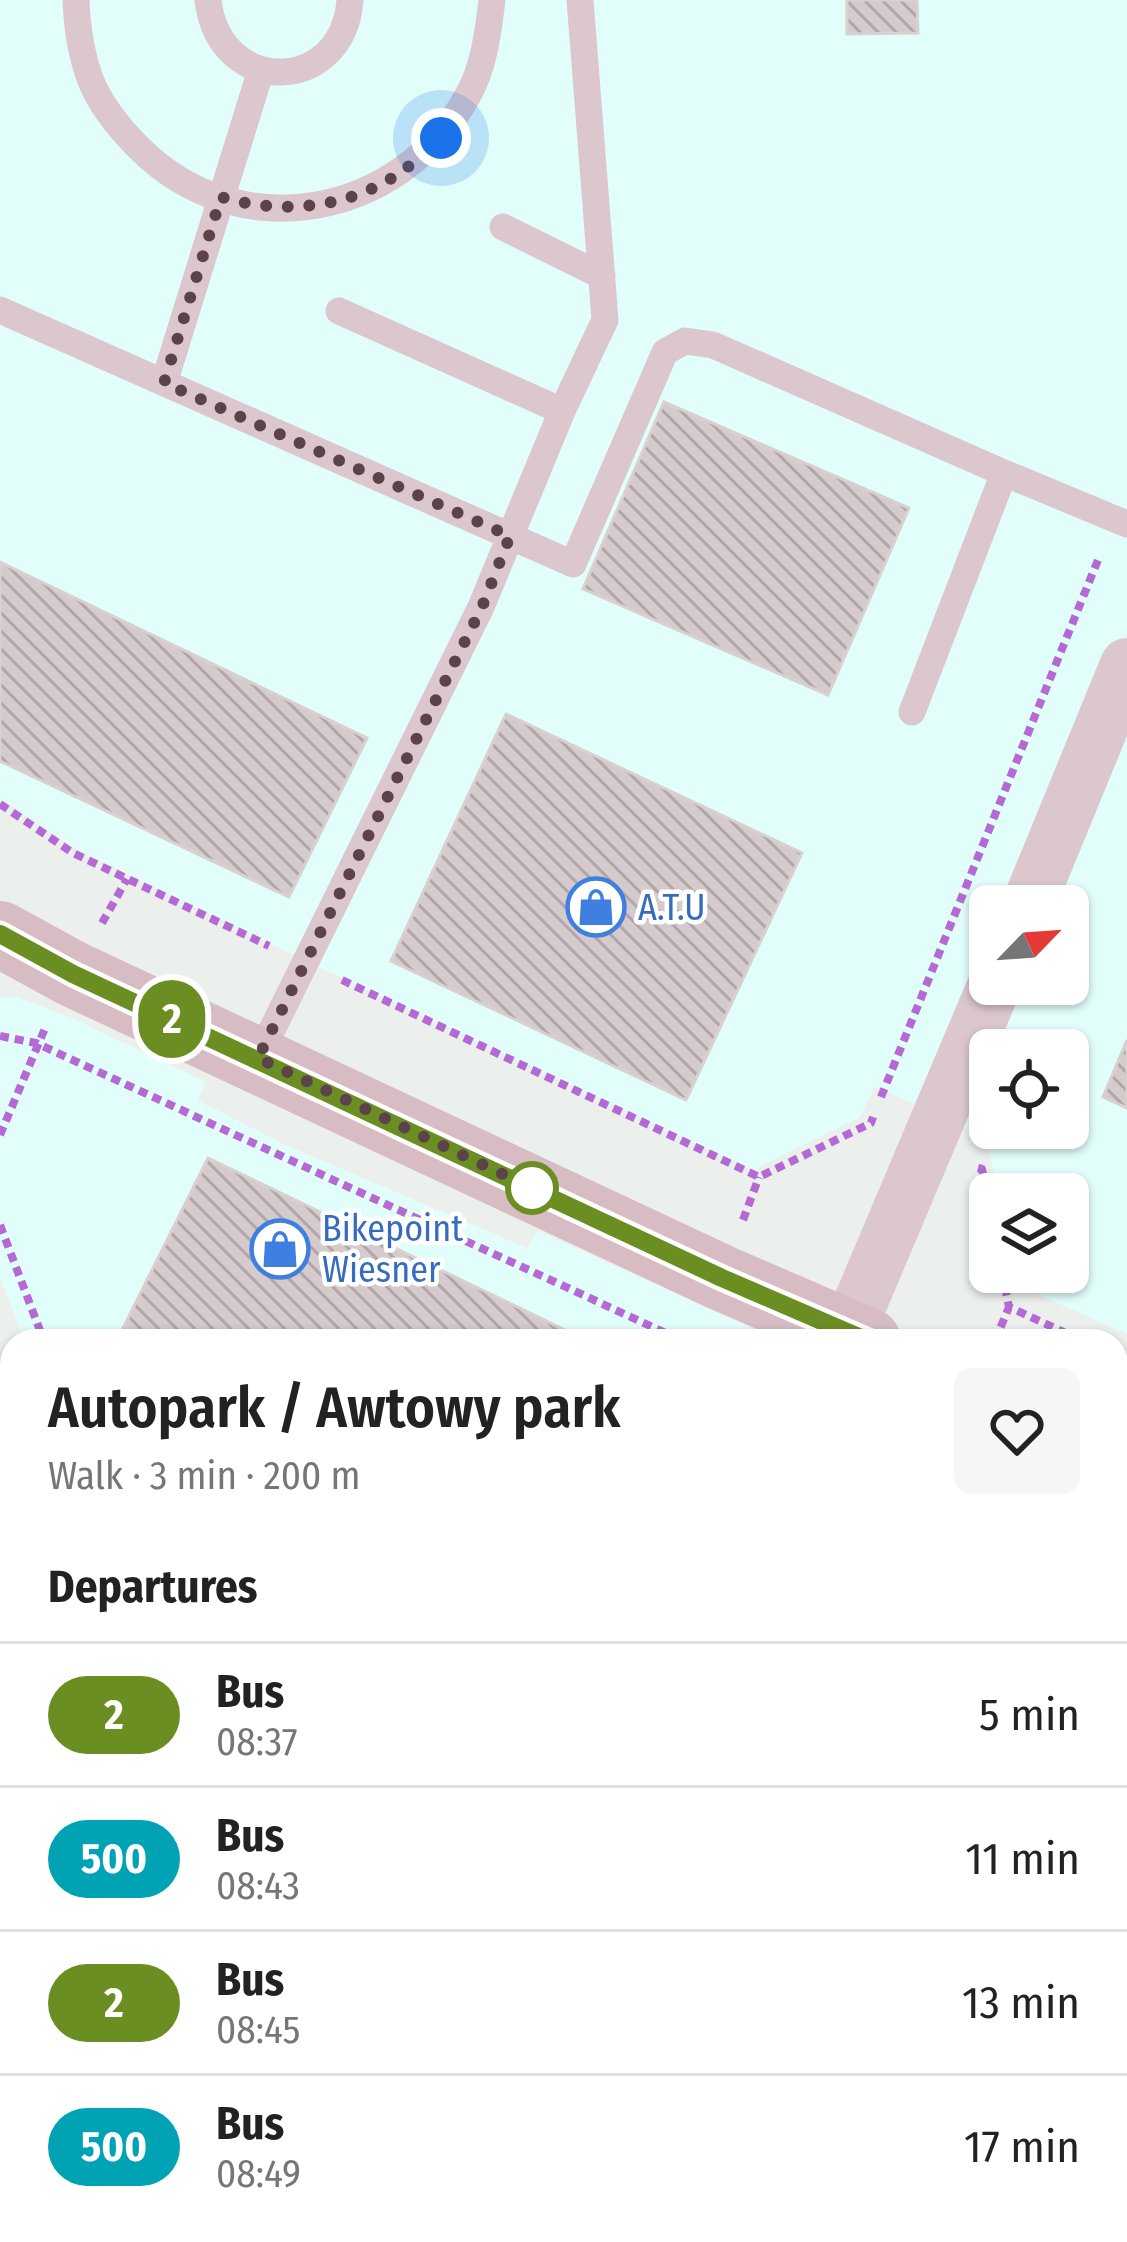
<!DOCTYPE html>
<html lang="en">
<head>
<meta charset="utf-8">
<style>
	body { margin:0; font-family:"Fira Sans Condensed",sans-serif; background:#f6f6f6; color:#222; height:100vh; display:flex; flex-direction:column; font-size:45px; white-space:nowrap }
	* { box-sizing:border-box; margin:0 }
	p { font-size:39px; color:#767676 }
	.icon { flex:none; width:66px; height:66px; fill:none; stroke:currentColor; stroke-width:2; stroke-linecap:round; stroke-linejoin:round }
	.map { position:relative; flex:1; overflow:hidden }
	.details { position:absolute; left:0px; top:1329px; width:1128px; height:915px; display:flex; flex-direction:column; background:#fff; border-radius:36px 36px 0 0; box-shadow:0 3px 9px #0004 }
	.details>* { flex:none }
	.badge { padding:0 24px; border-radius:39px; font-size:42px; line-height:78px }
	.needle { width:78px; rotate:65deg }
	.buttons { position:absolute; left:969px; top:885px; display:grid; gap:24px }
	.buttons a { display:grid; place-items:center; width:120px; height:120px; border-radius:18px; background:#fff; box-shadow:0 3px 9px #0004; font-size:60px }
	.you { position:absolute; width:60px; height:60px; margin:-30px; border:9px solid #fff; border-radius:50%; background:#1a73e8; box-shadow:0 0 0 18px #1a73e833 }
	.map>.badge { position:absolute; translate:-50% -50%; box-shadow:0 0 0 6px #fff }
	h2 { padding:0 48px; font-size:45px; line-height:108px }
	.round { display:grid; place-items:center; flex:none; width:126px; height:126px; border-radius:18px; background:#f6f6f6 }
	.overview { display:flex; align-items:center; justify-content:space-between; height:204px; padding:0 48px }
	h1 { font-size:57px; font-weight:600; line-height:90px }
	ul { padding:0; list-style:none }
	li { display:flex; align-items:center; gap:36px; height:144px; padding:0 48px; border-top:3px solid #e0e0e0 }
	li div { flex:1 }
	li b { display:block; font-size:45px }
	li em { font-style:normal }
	li .badge { min-width:132px; font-weight:700; text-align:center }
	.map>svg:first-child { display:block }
	.commercial { fill:#e2fefb; fill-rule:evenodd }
	.grass { fill:url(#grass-tufts) }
	.building { fill:url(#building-back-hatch); stroke:#d9d0d0; stroke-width:3 }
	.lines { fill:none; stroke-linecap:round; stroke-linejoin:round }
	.path { stroke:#b569d5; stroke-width:8; stroke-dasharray:9 6; stroke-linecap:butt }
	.lane { stroke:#dcc7ce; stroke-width:27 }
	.street { stroke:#dcc7ce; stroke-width:54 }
	.secondary { stroke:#d8bcc4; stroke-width:66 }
	.line-casing { stroke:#fff; stroke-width:27 }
	.line { stroke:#6b8e23; stroke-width:18 }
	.walk { stroke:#5c434b; stroke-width:12; stroke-dasharray:0 21.6 }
	.stop-dot { fill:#fff; stroke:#6b8e23; stroke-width:6 }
	.labels { text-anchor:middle; stroke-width:9; stroke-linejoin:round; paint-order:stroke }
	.shop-label { font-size:36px; fill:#366cbe; stroke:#fff; text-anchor:start }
</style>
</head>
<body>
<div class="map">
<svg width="1127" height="2242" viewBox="0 0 1127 2242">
	<defs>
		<pattern id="grass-tufts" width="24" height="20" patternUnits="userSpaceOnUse" patternTransform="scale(3)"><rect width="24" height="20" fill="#d9b4f3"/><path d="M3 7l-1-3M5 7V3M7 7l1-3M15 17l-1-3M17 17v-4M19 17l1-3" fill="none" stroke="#b394c7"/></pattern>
		<pattern id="building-back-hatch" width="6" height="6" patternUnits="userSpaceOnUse" patternTransform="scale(3)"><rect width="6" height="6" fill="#d5cbcd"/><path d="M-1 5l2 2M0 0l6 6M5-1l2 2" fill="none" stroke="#b0a6a8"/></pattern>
	</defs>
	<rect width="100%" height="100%" fill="#ecf0ed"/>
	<path class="commercial" d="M0,0H1127V1334L1021,1287L1017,1272H1068V1194H999L985,1136L875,1086L860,1117L753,1170L310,963L74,848L0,798ZM990,906H1068V984H990ZM990,1050H1068V1128H990Z
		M17,997L72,1018L206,1082L197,1100L283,1144L527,1248L538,1231L780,1341H24L0,1277V998Z
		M1116,2092L1127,2097V2242H350L347,2232H1116Z"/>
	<path class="grass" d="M1127,1588V2097L1116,2092V1612Z"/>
	<path class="building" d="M847,0H917L918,33L847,34Z
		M664,402L909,508L828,695L583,589Z
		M0,562L367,738L289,897L0,761Z
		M506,714L802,853L686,1100L391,961Z
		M1127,1040V1108L1103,1097Z
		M208,1158L588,1341H119L117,1340Z"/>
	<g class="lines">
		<path class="path" d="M0,804L73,853L269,946
			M102,923L127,879
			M342,980L759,1177L871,1123L873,1117
			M0,1036L36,1043L683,1341
			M881,1097L1100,555
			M0,1135L46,1026
			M978,1168L982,1169L990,1211
			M743,1220L759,1177
			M0,1225L44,1341
			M1002,1272L1009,1307L1083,1341
			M995,1341L1009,1307
			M1116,1356L1127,1361
			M0,1509L12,1533
			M1116,1542L1127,1547
			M1116,2116L1127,2120"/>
		<path class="lane" d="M76,0C77,28 81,55 91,81C101,106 120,129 139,148C239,248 399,218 467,97C484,68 488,33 492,0
			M208,0C219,97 343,95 350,0
			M503,227L602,276
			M0,310L573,564L665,352L685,341L713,345L1004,473L1127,524
			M339,311L562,411
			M164,383L261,70
			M912,712L1004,473
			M258,1058L481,607L562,411L605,320L580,0"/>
		<path class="street" d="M1028,906L1127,665
			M848,1332L995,984
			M0,1395L12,1425
			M1116,2217L1123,2215L1127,2218
			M291,2232L295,2242
			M1059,2242L1065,2232"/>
		<path class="secondary" d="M0,934L73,974L722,1278L868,1341
			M1116,1453L1127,1459"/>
	</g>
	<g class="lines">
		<g class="line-casing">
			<path id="line" d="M0,934L73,974L722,1278L868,1341"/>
		</g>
		<use href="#line" class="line"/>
		<path class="walk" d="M441,138C429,148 417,160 405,169C352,209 282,215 221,197L164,383L510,536L482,607L258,1058L536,1190L532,1188"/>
	</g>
	<defs>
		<g id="shop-ring" transform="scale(3)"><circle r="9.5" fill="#fff" stroke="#3f7fe0" stroke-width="1.5"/><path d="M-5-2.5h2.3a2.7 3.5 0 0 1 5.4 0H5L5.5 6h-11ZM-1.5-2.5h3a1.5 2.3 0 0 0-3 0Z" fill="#3f7fe0"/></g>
	</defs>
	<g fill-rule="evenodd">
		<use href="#shop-ring" x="596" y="907"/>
		<use href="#shop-ring" x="280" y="1249"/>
	</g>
	<circle class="stop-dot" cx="532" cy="1188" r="24"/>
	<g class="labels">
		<g class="shop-label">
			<text x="638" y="920">A.T.U</text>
			<text x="322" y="1241">Bikepoint<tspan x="322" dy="41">Wiesner</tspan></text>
		</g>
	</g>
</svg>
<div class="buttons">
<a><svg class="needle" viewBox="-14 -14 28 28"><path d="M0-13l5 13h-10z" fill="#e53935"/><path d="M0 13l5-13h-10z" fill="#767676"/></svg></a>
<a><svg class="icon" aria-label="locate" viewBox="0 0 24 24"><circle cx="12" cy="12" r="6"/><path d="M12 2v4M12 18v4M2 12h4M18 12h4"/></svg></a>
<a><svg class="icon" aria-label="layers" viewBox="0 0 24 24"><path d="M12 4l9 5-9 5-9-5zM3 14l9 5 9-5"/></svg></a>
</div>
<div class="you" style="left:441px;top:138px"></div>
<b class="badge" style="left:172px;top:1019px;background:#6b8e23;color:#fff">2</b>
<section class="details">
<div class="overview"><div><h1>Autopark / Awtowy park</h1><p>Walk · 3 min · 200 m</p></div><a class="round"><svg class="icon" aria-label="heart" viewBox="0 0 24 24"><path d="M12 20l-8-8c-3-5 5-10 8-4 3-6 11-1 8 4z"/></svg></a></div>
<h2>Departures</h2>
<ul>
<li><span class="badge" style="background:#6b8e23;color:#fff">2</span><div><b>Bus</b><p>08:37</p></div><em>5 min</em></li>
<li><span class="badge" style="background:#00a3b4;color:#fff">500</span><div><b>Bus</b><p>08:43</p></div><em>11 min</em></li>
<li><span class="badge" style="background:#6b8e23;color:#fff">2</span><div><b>Bus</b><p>08:45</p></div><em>13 min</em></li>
<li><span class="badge" style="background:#00a3b4;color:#fff">500</span><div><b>Bus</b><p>08:49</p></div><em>17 min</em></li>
</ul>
</section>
</div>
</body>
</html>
